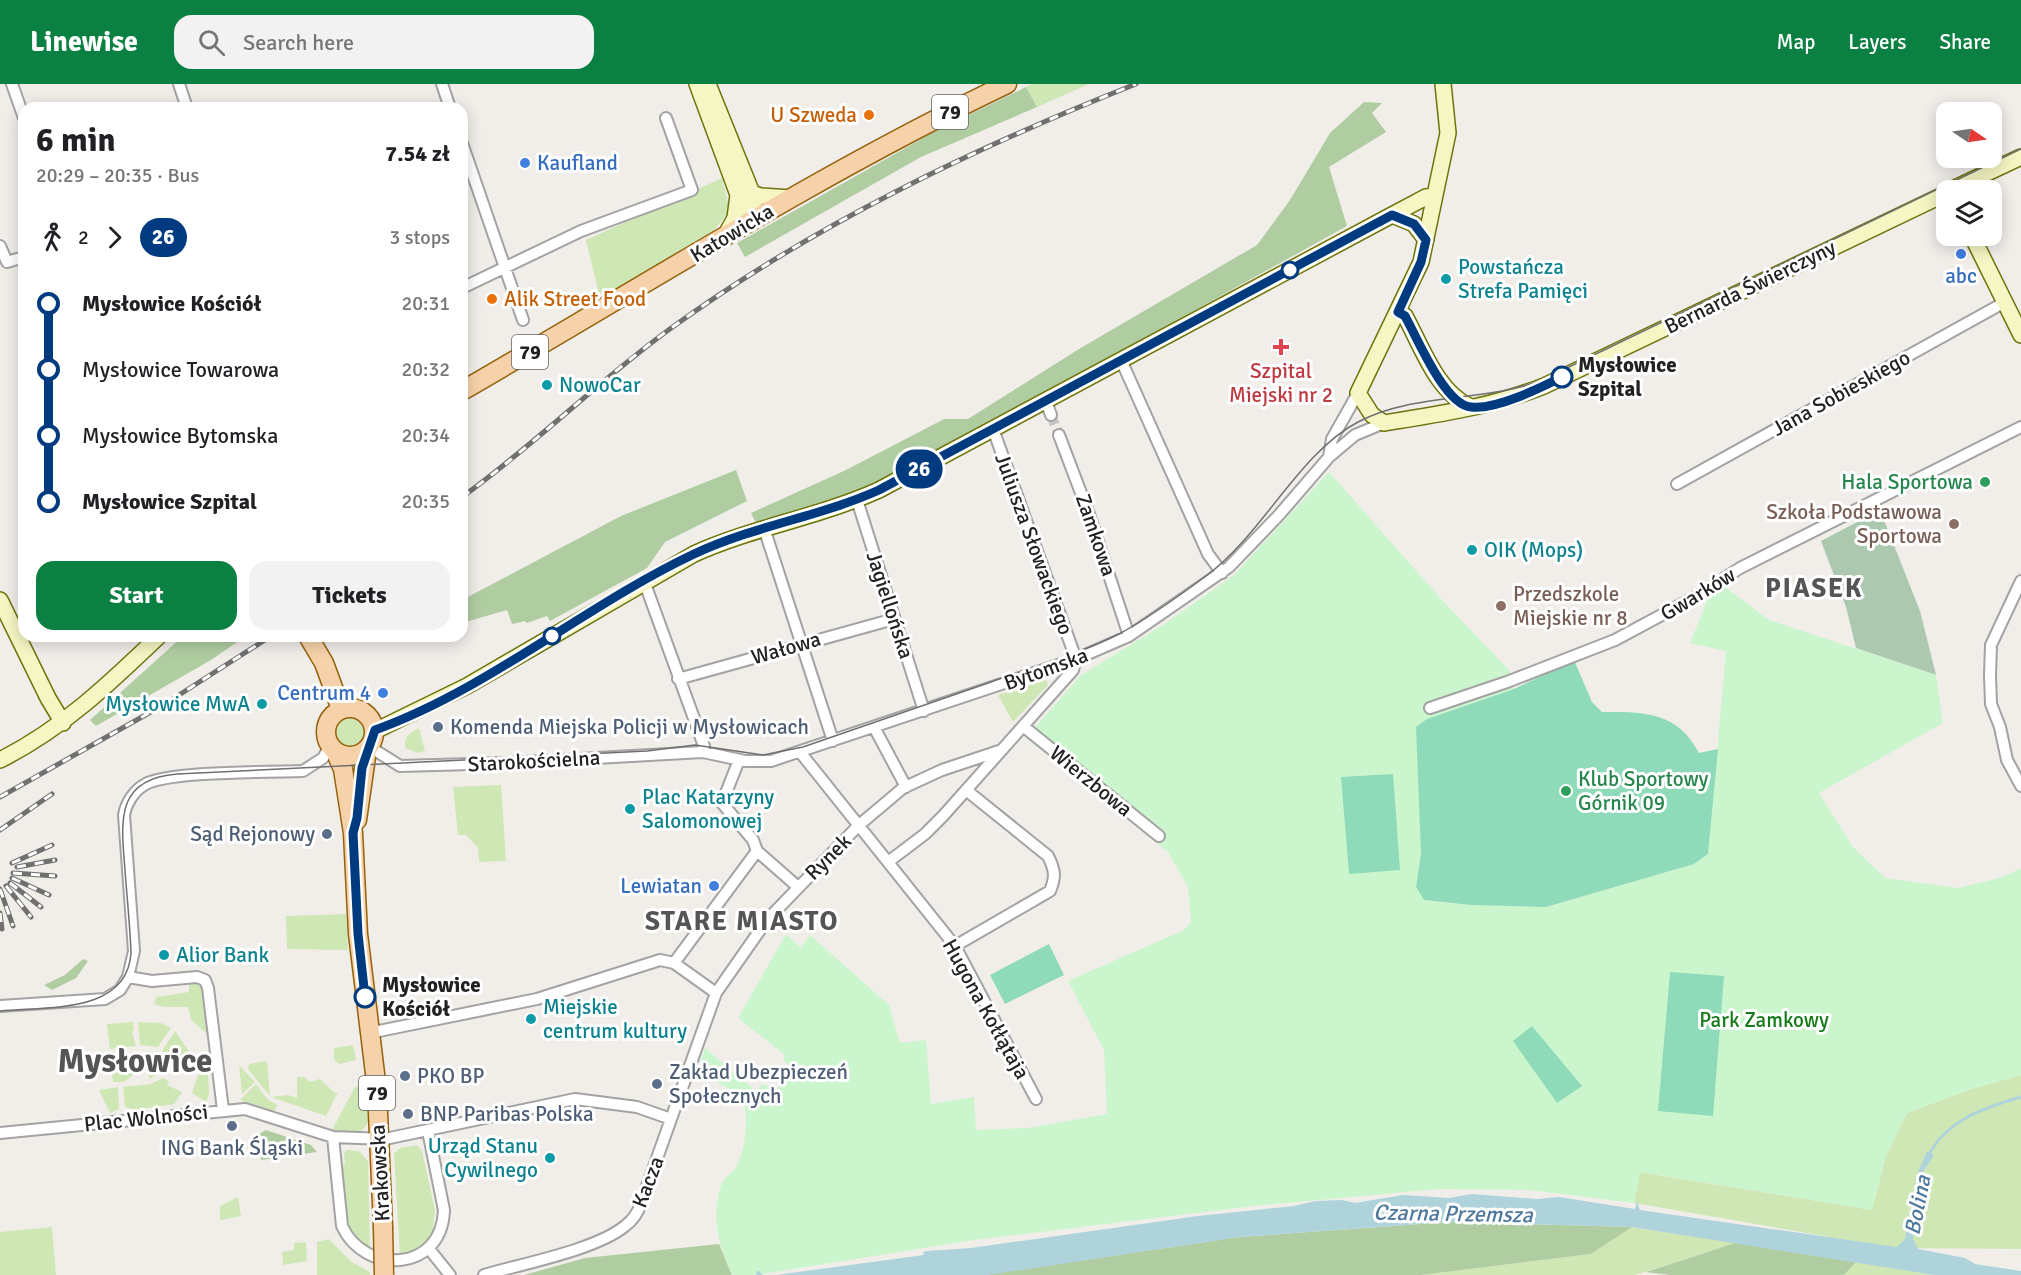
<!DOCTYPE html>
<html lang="en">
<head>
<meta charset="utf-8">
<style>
	body { margin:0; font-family:Signika,sans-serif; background:#f2f2f2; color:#202124; height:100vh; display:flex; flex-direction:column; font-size:22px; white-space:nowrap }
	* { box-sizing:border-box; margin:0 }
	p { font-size:20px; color:#757577 }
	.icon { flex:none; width:33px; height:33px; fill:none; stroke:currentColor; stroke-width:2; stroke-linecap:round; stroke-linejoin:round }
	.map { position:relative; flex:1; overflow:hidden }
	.details { position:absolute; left:18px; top:18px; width:450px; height:540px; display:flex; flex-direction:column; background:#fff; border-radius:18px; box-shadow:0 3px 15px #0003 }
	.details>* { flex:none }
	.badge { padding:0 12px; border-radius:20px; font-size:21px; line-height:39px }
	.needle { width:39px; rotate:103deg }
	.fabs { position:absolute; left:1936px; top:18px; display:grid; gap:12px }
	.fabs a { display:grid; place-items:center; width:66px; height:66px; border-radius:12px; background:#fff; box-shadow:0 3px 15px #0003; font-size:30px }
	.map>.badge { position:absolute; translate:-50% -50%; box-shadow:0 0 0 3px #fff }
	.legs { display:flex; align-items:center; gap:9px; height:66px; padding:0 18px; font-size:20px }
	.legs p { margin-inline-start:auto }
	.summary { display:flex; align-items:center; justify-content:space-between; height:102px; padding:0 18px }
	h1 { font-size:33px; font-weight:700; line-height:45px }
	.primary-button { display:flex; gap:12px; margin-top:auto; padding:12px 18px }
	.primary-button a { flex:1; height:69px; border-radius:18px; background:#0b8043; color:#fff; font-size:24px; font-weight:700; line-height:69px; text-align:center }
	.primary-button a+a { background:#f2f2f2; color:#202124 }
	ul { padding:0 18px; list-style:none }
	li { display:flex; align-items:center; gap:21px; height:66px; font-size:22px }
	li i { display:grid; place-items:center; width:9px; height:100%; margin:0 8px; background:currentColor }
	li i::after { content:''; width:15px; height:15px; margin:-8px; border:4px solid; border-radius:50%; background:#fff }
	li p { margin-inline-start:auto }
	li:first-child i { background:linear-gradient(#0000 50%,currentColor 0) }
	li:last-child i { background:linear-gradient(currentColor 50%,#0000 0) }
	header { display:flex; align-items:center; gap:36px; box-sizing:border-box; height:84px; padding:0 30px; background:#0b8043; color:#fff }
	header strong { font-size:28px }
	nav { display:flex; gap:33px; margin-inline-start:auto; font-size:21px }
	.search { width:420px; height:54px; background:#f2f2f2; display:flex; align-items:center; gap:15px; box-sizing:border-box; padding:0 21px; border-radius:18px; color:#757577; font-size:22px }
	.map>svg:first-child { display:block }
	.grass { fill:#cfe7b4 }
	.forest { fill:#b0cda2 }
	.cemetery { fill:#acc9af }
	.park { fill:#cbf6cd }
	.pitch { fill:#8edab9 }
	.water { fill:#aed3db }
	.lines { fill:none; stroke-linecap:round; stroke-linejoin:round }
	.stream { stroke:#aed3db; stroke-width:3 }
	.street-tunnel { stroke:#c8c5c2; stroke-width:10; stroke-dasharray:10 5; stroke-linecap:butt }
	.street-casing { stroke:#a3a3a3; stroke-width:14 }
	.secondary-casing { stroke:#6e740d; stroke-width:18 }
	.primary-casing { stroke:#95610b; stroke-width:21 }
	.street { stroke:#fff; stroke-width:10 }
	.secondary { stroke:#f5f6c3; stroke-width:15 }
	.primary { stroke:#f6d2aa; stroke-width:18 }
	.tram { stroke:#707070; stroke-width:1.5 }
	.rail-casing { stroke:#707070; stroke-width:5 }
	.rail { stroke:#fff; stroke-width:3; stroke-dasharray:9; stroke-linecap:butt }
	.primary-bridge-casing { stroke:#95610b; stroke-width:21; stroke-linecap:butt }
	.primary-bridge { stroke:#f6d2aa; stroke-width:18 }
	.line-1-casing { stroke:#fff; stroke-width:14 }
	.line-1 { stroke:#003b80; stroke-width:9 }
	.food-dot { fill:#e8710a; stroke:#fff; stroke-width:2 }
	.shop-dot { fill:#3f7fe0; stroke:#fff; stroke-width:2 }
	.stop-1-dot { fill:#fff; stroke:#003b80; stroke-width:3 }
	.culture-dot { fill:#0f9aa8; stroke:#fff; stroke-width:2 }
	.health-dot { fill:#e0444e; stroke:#fff; stroke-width:2 }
	.leisure-dot { fill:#2e9e5b; stroke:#fff; stroke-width:2 }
	.education-dot { fill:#8d6e63; stroke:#fff; stroke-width:2 }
	.service-dot { fill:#5c6f8a; stroke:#fff; stroke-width:2 }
	.labels { text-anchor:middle; stroke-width:6; stroke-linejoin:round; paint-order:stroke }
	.shield { fill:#fff; stroke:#646464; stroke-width:1.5 }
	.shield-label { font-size:20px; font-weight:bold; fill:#222 }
	.food-label { font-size:21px; fill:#c56008; stroke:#fff; text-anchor:end }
	.shop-label { font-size:21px; fill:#366cbe; stroke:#fff; text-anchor:end }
	.street-label { font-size:21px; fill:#222; stroke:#fff }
	.culture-label { font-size:21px; fill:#0d838f; stroke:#fff; text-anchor:start }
	.stop-label { font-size:21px; font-weight:bold; fill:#222; stroke:#fff; text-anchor:start }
	.health-label { font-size:21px; fill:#be3a42; stroke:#fff }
	.leisure-label { font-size:21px; fill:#27864d; stroke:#fff; text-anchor:end }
	.education-label { font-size:21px; fill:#785e54; stroke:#fff; text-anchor:end }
	.service-label { font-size:21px; fill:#4e5e75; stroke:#fff; text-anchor:start }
	.park-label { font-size:21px; fill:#147b19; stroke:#fff }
	.water-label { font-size:22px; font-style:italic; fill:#4d789c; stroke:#fff }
	.district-label { font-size:27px; font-weight:bold; letter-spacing:1.5px; fill:#555; stroke:#fff }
	.town-label { font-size:33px; font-weight:bold; fill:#555; stroke:#fff }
</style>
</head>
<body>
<header>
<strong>Linewise</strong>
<div class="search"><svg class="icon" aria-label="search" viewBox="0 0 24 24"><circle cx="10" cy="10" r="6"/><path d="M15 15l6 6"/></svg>Search here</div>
<nav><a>Map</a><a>Layers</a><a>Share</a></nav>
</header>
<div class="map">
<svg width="2021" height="1191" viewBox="0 0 2021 1191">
	<rect width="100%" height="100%" fill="#f1eeea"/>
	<path class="grass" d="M1032,0H1089L1037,23L1026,3Z
		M722,94L730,126L712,149L622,205L599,210L586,156Z
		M1046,596L1048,601L1013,638L998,611Z
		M332 648a19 19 0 1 1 38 0a19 19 0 1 1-38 0Z
		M419,644L425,667L417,669L405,664C404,652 410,649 419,644Z
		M501,701L506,777L479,778L478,764L466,751H458L453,703Z
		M346,830L348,866L287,865L286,832Z
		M195,898L201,903L207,950L191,936L188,923H163L154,920L156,913L189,908V900Z
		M133,938L134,946L132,947L136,962L110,965L107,940Z
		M138,938L161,939L171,944L158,963L140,961Z
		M175,947L190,969L187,973L172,974L162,967Z
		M353,961L356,976L339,980L334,975V964Z
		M146,967L156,969L162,979L160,989L149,995Z
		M137,969L138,987L124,998H113L110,972Z
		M267,977L270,1011H269L248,985L249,980Z
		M239,981L255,998L242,1010Z
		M200,985H210C205,997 213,1006 206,1018L192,1009Z
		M2021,991V1165L1893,1164L1634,1119L1640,1088L1872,1126L1886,1072L1907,1029L1971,1005Z
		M297,993H304L310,998L320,995L335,1009L338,1008L326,1032L271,1013L288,1011L297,1014Z
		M163,994L169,998L167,1001L182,1008L174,1020L135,1026L125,1023L123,1003L151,1000Z
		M256,1000L268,1016L277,1020L274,1029L240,1016Z
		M368,1001C369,1018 376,1041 357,1049L332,1046L355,1003Z
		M118,1003L119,1025L110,1029L99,1006Z
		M417,1061L422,1067L435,1126L433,1146L429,1153L432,1155L420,1166L400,1173L394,1070L400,1064Z
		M347,1066L359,1067L368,1077L370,1169C341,1151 343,1111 339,1081L345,1080L344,1069Z
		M238,1113L241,1132L220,1136V1122Z
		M52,1143L56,1191H0V1148Z
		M1632,1143L1735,1159L1635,1191H1421L1591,1170Z
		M329,1155L352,1178L370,1188V1191H317V1158Z
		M306,1158L307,1177L283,1181L282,1168L294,1166V1159Z
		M1856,1178L1934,1191H1844Z"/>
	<path class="forest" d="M1026,3L1037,23L921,73L745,173L737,159L932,49Z
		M1364,18L1382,19L1372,29L1386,48L1329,83L1347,142L948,363L859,406L756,439L751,429L846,386L944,335H968L1079,265L1257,161L1290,116L1330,49Z
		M736,386L747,417L665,458L647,484L550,537L547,532L527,539L525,537L512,540L507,526L462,539V516L621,432Z
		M183,552H246L211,576L96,642L90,636Z
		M83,875L88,877L76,894L52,906L44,901L65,891Z
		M266,1046L311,1061L317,1068L261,1076L257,1051Z
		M1449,1138L1632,1143L1591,1170L1421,1191H984L1239,1153Z
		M1735,1159L1856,1178L1844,1191H1669L1646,1188Z
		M719,1160L732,1191H524L585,1174Z"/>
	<path class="cemetery" d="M1880,426L1920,527L1936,591L1856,564L1846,523L1821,457Z"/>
	<path class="park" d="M1329,388L1443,517L1509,586L1514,605L1427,635L1421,769L1416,803L1424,816L1471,821L1546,823L1694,780L1708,770L1726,567L1690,559L1709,512L1725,503L1769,536L1936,591L1943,639L1819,709L1853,763L1885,794L1958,804L2003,793L2021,784V991L1971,1005L1907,1029L1886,1072L1872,1126L1640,1088L1634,1119L1528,1106L1439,1105L1253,1122L974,1156L756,1191H732C718,1160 711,1135 721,1101C723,1093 732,1090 736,1083C746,1066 750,1029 741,1011L697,988L705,964L756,1007L762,1000L774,1005L786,998L791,984L783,975L785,971L738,934L786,850L801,864L810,851L889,921L900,959L926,956L931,1020L974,1013L976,1046L1027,1044L1107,1030L1104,966L1068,897L1184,846L1191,838L1188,803L1168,768L1026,654L1080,592L1166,539L1234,491Z"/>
	<path class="pitch" d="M1574,576L1592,618L1602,628C1644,628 1677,627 1699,669L1718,665L1708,770L1694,780L1546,823L1471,821L1424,816L1416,803L1421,769L1416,643L1427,635L1514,605Z
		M1393,690L1400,786L1349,790L1341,693Z
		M1049,860L1064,891L1005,920L990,891Z
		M1670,888L1724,892L1713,1032L1658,1027Z
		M1532,942L1582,1002L1557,1019L1513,957Z"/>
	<path class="water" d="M1927,1067L1934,1071L1923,1088L1917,1134L1909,1132L1918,1088Z
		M1472,1110L1537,1115L1559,1113L1635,1125L1637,1117L1640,1126L1897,1163L1905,1155L1907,1145L1915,1147L1913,1155L1918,1165L1965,1174L1975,1180L2021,1187V1191H1934L1632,1143L1449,1138L1239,1153L987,1191H756L758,1186L763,1191H776L924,1171L923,1168L927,1167L971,1164L1198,1132L1294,1122L1316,1117L1342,1116L1355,1119L1403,1111L1449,1114Z"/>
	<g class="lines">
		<path class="stream" d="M1929,1070C1949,1035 1984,1024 2021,1013
			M1910,1148L1912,1131"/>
		<path class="street-tunnel" d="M1051,331L1059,351"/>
		<g class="street-casing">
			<path id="street" d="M12,0L24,34
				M179,0L187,24
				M442,0L450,24
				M462,59L523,236
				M0,162L7,178L24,173
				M462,204L581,147L692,106L666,34
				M1121,276L1208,470L1222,489
				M1046,317L1051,331
				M993,345L1076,575
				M1059,351L1089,430L1129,552
				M1329,373L1332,355L1358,309
				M1677,400L2005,218
				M857,416L924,627
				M764,444L833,657
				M644,497L704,662L703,668
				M2021,497L1991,561L1990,591L1991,620L2000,643L2007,676L2021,702
				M678,595L894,535
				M1430,624L1507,598L1615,556L1697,512L1740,484L2021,343
				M1023,642L1159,752
				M874,643L906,703
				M370,663L400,682L507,679L703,668L745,677H771L1076,575L1129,552L1229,483L1279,431L1329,373L1355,351L1384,339
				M800,668L955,862L1036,1015
				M739,676L722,719L753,756L757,767L798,803
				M888,778L925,750L943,732L1073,586L1076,575
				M955,862L1050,807C1056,793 1055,786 1048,772L966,706
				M674,879L757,767
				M128,893L152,897L197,893L205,896L208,904L223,1026
				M0,922L105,915L120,906L128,893L134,867L124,731C126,719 134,707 144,701C165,687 272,688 303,687L323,674L330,662
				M369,949L537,915L660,876L674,879L716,909L767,836L858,742L903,704L942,686L999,667
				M0,1049L245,1025L333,1053L385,1055L575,1015L637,1023L671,1035
				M333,1053L342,1142C364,1191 442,1189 444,1126L428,1047
				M430,1166L450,1191
				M484,1191C521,1180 596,1166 625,1142C633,1136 638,1129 641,1119L716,909"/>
		</g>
		<g class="secondary-casing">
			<path id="secondary" d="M697,0L738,111L753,136
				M708,0L752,109L756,135
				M1443,0L1448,49L1421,178L1358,309L1372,331L1384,339C1439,330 1491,323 1544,302L1947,109
				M1951,106L2021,73
				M752,109L761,112L791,114
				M1392,131L1414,140L1426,156
				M725,152L735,134L738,111
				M1972,152L2021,251
				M1399,228L1405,232C1422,263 1437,309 1471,323
				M0,516L48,614L63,639
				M375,647L467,602L694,470C754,443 819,433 879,406L1392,131L1426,113L1434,112
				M0,676C62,645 109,600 159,552"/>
		</g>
		<g class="primary-casing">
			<path id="primary" d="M462,307C642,203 819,90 1007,0
				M308,552L324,579L341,625
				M326 648a24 24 0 1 1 48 0a24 24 0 1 1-48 0Z
				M335,667L343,685L353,749L358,850L377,1006L383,1143
				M357,736L367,666"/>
		</g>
		<use href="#street" class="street"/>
		<use href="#secondary" class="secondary"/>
		<use href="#primary" class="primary"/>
		<path class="tram" d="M0,927C45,922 127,931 131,869C130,841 127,814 125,786C121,737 115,695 177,690L647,667L695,661L763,671L803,663C866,641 929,620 991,598C1034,583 1079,570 1119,550C1149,534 1179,512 1206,492C1263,450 1299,369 1358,338C1416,308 1483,319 1542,296L2021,65"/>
		<g class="rail-casing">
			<path id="rail" d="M462,413C536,360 600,295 674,242C816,140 974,64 1136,0
				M0,713L165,620L271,552
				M0,746L52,710
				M12,779L52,761
				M17,783L55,776
				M13,789L55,792
				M12,794L49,811
				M10,799L41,823
				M6,802L31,833
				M0,805L13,842
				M0,829L2,845"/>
		</g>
		<use href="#rail" class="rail"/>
		<g class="primary-bridge-casing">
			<path id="primary-bridge" d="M383,1143L384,1191"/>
		</g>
		<use href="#primary-bridge" class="primary-bridge"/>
	</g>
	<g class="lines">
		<g class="line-1-casing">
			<path id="line-1" d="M365,913L358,850L353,749L357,734L362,684L375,646C487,606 586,521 694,470C753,442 819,433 879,406L1392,131L1414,140L1426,156L1421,178L1398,228L1405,232C1417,254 1445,321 1471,323C1496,326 1540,304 1562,293"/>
		</g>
		<use href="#line-1" class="line-1"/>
	</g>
	<g class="food-dot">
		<circle cx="869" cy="31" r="6"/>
		<circle cx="492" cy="215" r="6"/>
	</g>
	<g class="shop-dot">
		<circle cx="525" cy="79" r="6"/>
		<circle cx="1961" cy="170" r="6"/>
		<circle cx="383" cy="609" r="6"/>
		<circle cx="714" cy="802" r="6"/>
	</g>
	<g class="stop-1-dot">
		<circle cx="1290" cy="186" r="8"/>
		<circle cx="1562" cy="293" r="10"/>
		<circle cx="552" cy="552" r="8"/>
		<circle cx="365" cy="913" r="10"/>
	</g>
	<g class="culture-dot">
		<circle cx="1446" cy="195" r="6"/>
		<circle cx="547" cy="301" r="6"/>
		<circle cx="1472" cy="466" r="6"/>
		<circle cx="262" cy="620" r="6"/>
		<circle cx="630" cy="725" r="6"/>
		<circle cx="164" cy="871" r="6"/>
		<circle cx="531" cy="935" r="6"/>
		<circle cx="550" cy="1074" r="6"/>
	</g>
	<path class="health-dot" d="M1278 254h6v6h6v6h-6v6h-6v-6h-6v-6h6z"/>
	<g class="leisure-dot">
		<circle cx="1985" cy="398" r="6"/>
		<circle cx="1566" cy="707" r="6"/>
	</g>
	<g class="education-dot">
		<circle cx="1954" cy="440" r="6"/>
		<circle cx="1501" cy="522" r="6"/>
	</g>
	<g class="service-dot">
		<circle cx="438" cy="643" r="6"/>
		<circle cx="327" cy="750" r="6"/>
		<circle cx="405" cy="992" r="6"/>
		<circle cx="657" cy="1000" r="6"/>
		<circle cx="408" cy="1030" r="6"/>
		<circle cx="232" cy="1042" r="6"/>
	</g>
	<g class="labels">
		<g class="shield">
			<rect x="932" y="11" width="36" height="34" rx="4.5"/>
			<rect x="512" y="251" width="36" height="34" rx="4.5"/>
			<rect x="359" y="992" width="36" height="34" rx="4.5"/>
		</g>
		<g class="shield-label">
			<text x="950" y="35">79</text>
			<text x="530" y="275">79</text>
			<text x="377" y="1016">79</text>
		</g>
		<g class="food-label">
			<text x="857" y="38">U Szweda</text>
			<text x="504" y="222" text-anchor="start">Alik Street Food</text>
		</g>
		<g class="shop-label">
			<text x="537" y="86" text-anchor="start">Kaufland</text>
			<text x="1961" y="199" text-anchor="middle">abc</text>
			<text x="371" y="616">Centrum 4</text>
			<text x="702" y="809">Lewiatan</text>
		</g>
		<g class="street-label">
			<text transform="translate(732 149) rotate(-31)" y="7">Katowicka</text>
			<text transform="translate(1750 203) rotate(-26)" y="7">Bernarda Świerczyny</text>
			<text transform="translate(1841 309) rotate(-29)" y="7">Jana Sobieskiego</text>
			<text transform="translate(1096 451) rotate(71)" y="7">Zamkowa</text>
			<text transform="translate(1034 460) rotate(70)" y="7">Juliusza Słowackiego</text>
			<text transform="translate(1698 510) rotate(-31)" y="7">Gwarków</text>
			<text transform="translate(890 521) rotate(72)" y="7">Jagiellońska</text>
			<text transform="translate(786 564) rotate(-16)" y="7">Wałowa</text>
			<text transform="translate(1046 585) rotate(-20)" y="7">Bytomska</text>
			<text transform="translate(534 677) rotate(-3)" y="7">Starokościelna</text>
			<text transform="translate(1091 697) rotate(39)" y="7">Wierzbowa</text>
			<text transform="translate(828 773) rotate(-45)" y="7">Rynek</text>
			<text transform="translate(986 925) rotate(61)" y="7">Hugona Kołłątaja</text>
			<text transform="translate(146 1034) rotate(-6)" y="7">Plac Wolności</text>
			<text transform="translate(380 1089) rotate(-93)" y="7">Krakowska</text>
			<text transform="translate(648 1098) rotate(-69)" y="7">Kacza</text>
		</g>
		<g class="culture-label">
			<text x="1458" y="190">Powstańcza<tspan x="1458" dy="24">Strefa Pamięci</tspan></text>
			<text x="559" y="308">NowoCar</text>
			<text x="1484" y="473">OIK (Mops)</text>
			<text x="250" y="627" text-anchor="end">Mysłowice MwA</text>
			<text x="642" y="720">Plac Katarzyny<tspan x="642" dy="24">Salomonowej</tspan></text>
			<text x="176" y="878">Alior Bank</text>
			<text x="543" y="930">Miejskie<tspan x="543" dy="24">centrum kultury</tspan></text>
			<text x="538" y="1069" text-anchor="end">Urząd Stanu<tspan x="538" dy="24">Cywilnego</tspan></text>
		</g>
		<g class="stop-label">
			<text x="1578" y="288">Mysłowice<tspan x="1578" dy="24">Szpital</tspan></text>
			<text x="382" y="908">Mysłowice<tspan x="382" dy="24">Kościół</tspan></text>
		</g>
		<g class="health-label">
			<text x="1281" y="294">Szpital<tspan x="1281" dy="24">Miejski nr 2</tspan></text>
		</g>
		<g class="leisure-label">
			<text x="1973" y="405">Hala Sportowa</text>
			<text x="1578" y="702" text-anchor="start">Klub Sportowy<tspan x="1578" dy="24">Górnik 09</tspan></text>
		</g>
		<g class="education-label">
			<text x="1942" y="435">Szkoła Podstawowa<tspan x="1942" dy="24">Sportowa</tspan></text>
			<text x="1513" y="517" text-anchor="start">Przedszkole<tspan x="1513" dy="24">Miejskie nr 8</tspan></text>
		</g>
		<g class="service-label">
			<text x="450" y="650">Komenda Miejska Policji w Mysłowicach</text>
			<text x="315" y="757" text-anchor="end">Sąd Rejonowy</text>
			<text x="669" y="995">Zakład Ubezpieczeń<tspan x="669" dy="24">Społecznych</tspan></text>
			<text x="417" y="999">PKO BP</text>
			<text x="420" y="1037">BNP Paribas Polska</text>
			<text x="232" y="1071" text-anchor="middle">ING Bank Śląski</text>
		</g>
		<g class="park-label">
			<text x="1764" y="943">Park Zamkowy</text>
		</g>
		<g class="water-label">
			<text transform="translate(1917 1121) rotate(-79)" y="8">Bolina</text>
			<text transform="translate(1453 1129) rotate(1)" y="8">Czarna Przemsza</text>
		</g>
		<g class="district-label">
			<text x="1814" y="513">PIASEK</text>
			<text x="742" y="846">STARE MIASTO</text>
		</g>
		<g class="town-label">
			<text x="135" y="988">Mysłowice</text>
		</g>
	</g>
</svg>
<div class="fabs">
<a><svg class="needle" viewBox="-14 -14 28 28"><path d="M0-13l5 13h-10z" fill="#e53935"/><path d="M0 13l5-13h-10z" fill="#757577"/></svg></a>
<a><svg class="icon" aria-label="layers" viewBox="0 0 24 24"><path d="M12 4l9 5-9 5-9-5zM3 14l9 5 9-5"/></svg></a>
</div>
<b class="badge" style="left:919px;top:385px;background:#003b80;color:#fff">26</b>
<section class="details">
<div class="summary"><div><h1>6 min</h1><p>20:29 – 20:35 · Bus</p></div><b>7.54 zł</b></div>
<div class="legs"><svg class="icon" aria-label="walk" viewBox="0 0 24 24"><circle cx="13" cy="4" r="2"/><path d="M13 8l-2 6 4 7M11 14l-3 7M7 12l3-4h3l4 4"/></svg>2<svg class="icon" aria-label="forward" viewBox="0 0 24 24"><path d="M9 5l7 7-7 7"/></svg><b class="badge" style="background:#003b80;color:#fff">26</b><p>3 stops</p></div>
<ul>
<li><i style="color:#003b80"></i><b>Mysłowice Kościół</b><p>20:31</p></li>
<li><i style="color:#003b80"></i><span>Mysłowice Towarowa</span><p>20:32</p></li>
<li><i style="color:#003b80"></i><span>Mysłowice Bytomska</span><p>20:34</p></li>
<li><i style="color:#003b80"></i><b>Mysłowice Szpital</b><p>20:35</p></li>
</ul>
<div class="primary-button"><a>Start</a><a>Tickets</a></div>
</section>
</div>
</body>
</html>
